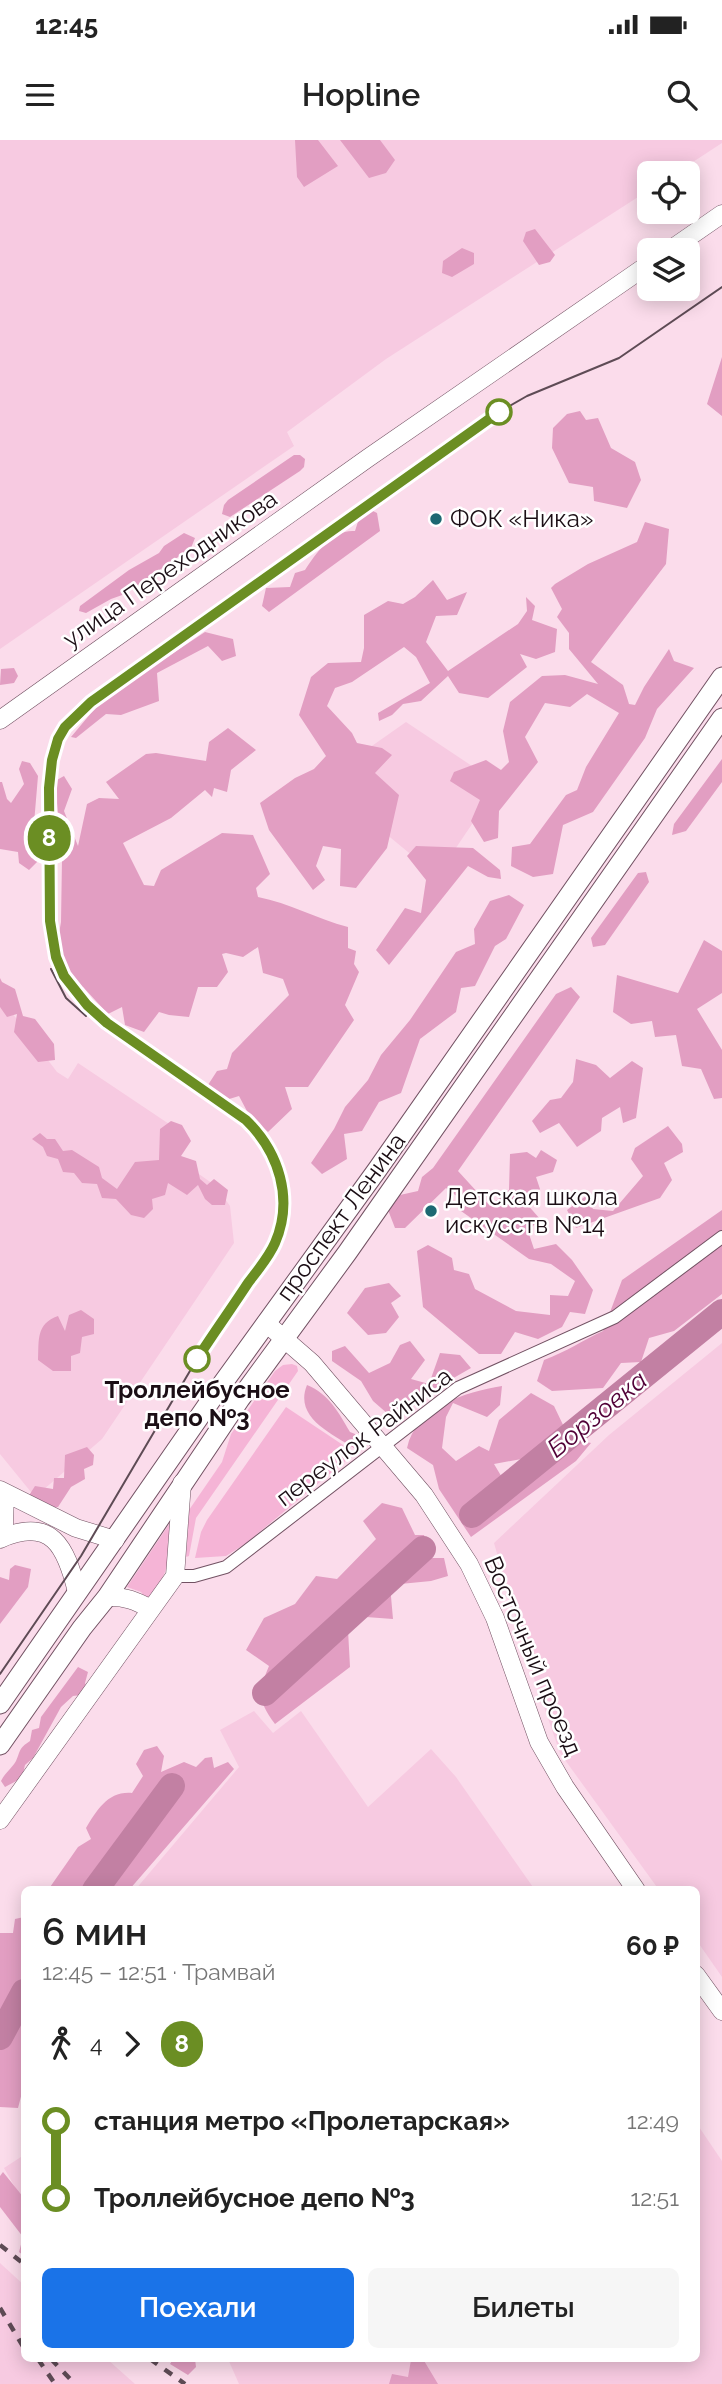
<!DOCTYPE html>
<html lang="ru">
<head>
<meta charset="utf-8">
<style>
	body { margin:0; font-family:Raleway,sans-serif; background:#f6f6f6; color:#222; height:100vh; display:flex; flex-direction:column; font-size:26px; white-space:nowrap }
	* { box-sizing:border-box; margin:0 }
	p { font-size:23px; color:#767676 }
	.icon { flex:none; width:38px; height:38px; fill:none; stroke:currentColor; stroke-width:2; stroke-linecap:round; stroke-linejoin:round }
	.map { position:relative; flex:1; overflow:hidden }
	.sheet { position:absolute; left:21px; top:1746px; width:679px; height:476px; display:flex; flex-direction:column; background:#fff; border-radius:10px; box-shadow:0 4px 18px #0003 }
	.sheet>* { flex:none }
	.badge { padding:0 14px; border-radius:23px; font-size:24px; line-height:46px }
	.tools { position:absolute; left:637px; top:21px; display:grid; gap:14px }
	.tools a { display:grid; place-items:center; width:63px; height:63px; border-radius:10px; background:#fff; box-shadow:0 4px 18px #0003; font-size:35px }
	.map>.badge { position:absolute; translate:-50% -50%; box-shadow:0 0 0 4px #fff }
	.legs { display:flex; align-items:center; gap:10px; height:77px; padding:0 21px; font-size:23px }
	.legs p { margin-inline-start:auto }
	.head { display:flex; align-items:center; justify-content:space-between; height:119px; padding:0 21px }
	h1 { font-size:38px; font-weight:600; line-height:52px }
	.action { display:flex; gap:14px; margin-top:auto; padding:14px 21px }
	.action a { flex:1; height:80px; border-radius:10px; background:#1a73e8; color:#fff; font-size:28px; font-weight:600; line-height:80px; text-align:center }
	.action a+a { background:#f6f6f6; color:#222 }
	ul { padding:0 21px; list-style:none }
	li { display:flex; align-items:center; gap:24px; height:77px; font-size:26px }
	li i { display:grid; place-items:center; width:10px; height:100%; margin:0 9px; background:currentColor }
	li i::after { content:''; width:18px; height:18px; margin:-9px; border:5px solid; border-radius:50%; background:#fff }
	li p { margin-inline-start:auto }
	li:first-child i { background:linear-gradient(#0000 50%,currentColor 0) }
	li:last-child i { background:linear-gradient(currentColor 50%,#0000 0) }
	.status { display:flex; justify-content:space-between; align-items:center; height:49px; padding:0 35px; background:#fff; direction:ltr }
	.status svg { height:19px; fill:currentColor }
	header { display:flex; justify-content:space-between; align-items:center; height:91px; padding:0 21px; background:#fff; font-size:32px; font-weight:600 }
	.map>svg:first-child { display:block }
	.built { fill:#f7cae1 }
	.green { fill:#f5b4d6 }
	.forest { fill:#e29ec2 }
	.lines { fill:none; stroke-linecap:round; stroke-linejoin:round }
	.river { stroke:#c280a3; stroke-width:26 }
	.street-casing { stroke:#725263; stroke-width:14 }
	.secondary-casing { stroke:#725263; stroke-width:19 }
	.primary-casing { stroke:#725263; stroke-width:21 }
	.street { stroke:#fff; stroke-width:12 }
	.secondary { stroke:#fff; stroke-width:18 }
	.primary { stroke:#fff; stroke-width:19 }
	.tram { stroke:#5e4b55; stroke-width:2 }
	.rail { stroke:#5e4b55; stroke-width:4.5; stroke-dasharray:9 9; stroke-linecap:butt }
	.line-1-casing { stroke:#fff; stroke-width:16 }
	.line-1 { stroke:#6b8e23; stroke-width:10 }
	.stop-1-dot { fill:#fff; stroke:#6b8e23; stroke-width:3.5 }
	.poi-dot { fill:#1d6872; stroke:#fff; stroke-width:2.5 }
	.labels { text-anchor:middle; stroke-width:5; stroke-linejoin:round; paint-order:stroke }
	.poi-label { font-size:24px; fill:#1b0e15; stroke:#fff; text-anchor:start }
	.street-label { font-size:24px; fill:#1b0e15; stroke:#fff }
	.stop-label { font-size:24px; font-weight:bold; fill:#1b0e15; stroke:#fff }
	.water-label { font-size:26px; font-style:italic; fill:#510037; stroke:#fff }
</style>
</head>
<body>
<div class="status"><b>12:45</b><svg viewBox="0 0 49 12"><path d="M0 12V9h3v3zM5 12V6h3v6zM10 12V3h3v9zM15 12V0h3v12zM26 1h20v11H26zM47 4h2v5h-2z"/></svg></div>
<header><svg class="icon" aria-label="menu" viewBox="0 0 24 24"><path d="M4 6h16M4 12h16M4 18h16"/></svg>Hopline<svg class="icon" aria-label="search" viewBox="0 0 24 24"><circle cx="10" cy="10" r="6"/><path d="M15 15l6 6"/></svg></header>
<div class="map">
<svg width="722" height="2244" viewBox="0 0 722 2244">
	<rect width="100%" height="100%" fill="#fbdceb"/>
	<path class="built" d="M0,0H722V3L676,33H649V50L386,219L287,292L294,306L0,509Z
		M406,582L499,644L437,736L322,641Z
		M0,857L57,932L68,939L78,923L190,998L176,1018L216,1046L230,1066L234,1103L102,1299L35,1357L0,1314Z
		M722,1203V1837L697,1801L696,1750H659L560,1613L527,1518L494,1403L609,1295Z
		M254,1571L273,1593L301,1571L368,1667L431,1609L456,1637L535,1750H135L239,1627L220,1590Z
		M697,1984L722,2021V2244H239L228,2219H696Z
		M24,2015V2063L4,2028Z
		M0,2123L24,2145V2219H107L135,2244H0Z"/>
	<path class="green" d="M292,1224L297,1226L298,1231L196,1378L189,1416L186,1417L189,1370L222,1322L231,1294L275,1231L283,1225Z
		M286,1267L355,1313L245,1404L226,1416L195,1418L201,1392L207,1380Z
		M174,1377C170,1414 171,1431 148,1462L141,1452L127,1447Z"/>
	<path class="forest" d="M295,0H318L338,26L304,47L297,37Z
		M340,0H380L395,20L386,33L369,38Z
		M535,89L555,115L550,122L539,125L523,101L526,92Z
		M462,108L474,113V124L452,137L442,133L443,121Z
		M722,217V276L707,264Z
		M580,271L586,280L598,278L611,308L635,322L641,340L627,368L594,361L593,347L569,343L552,308L553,288L567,274Z
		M294,315H300L305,319L304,327L300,331L230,377L222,374L224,365L228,360Z
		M363,366L377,373L380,391L269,472L262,466L266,448L290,447L295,433L305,430C316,413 333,389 355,391Z
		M645,382L669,389L666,424L591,522L623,545L629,564L635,565L644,547L669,509L674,521L694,528L657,569L645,598L593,672L563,685L553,734L533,737L511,726L512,707L530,704L566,655L577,650L586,627L619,573L587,554L570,567L545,563L525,597L538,622L499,671L498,698L484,702L471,681L480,660L450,641L454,632L486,620L501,630L509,622L503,591L510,562L542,536L565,535L598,544L569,509V493L557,477L562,469L551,448L555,444L588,424L637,402Z
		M184,393L195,398L191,408L125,454L111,459L86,473L79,471L80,466L129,430L159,413L164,406Z
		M433,440L447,460L467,452L457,475L436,476L426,502L448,531L518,484L527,471L526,457L535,466L532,480L557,489L555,512L536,519L520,514L527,527L488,558L459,553L448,536L421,561L403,564L392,575L379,581L378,573L430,543L416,517L404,507L352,542L335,548L327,566L352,593L357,603L382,608L392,615L375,633L399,655L387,708L356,748L340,746L341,709L323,706L316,726L325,740L313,750L269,690L260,663L295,638L314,629L326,616L299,575L311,537L328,523L361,522L364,508V475L388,461L403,464L415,457Z
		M205,492L233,499L236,516L222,521L208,506L157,533L159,561L121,575L106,574L76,598L71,597L102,560Z
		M14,528L18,536L14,543L0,545L1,529Z
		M228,588L256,610L231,630L227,652L214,648L212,657L205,650L171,678L123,703L144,745L154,746L161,730L222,693L253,695L270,734L256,748L258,757C289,763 317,779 348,787V808L356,811L354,824L359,832L345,865L354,880L308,947H285L292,969L268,992L249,975L239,956L226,960L206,948L217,931L227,929L232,913L289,855L283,839L263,833L258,807L243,817L226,813L222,814L228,832L217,847H198L189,877L169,875L159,872L144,892L125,885L122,867L108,874L83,847L70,846L56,811L61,782L62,719L55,641L64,636L72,649L64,671L78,706L87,664L99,658L119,659L106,642L146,614L156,613L206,621L209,602Z
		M722,619V642L686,691L672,695L674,684Z
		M22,621L30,623L38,636L32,707L38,721L29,730L19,723L18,712L0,709V642H2L7,659L11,663L24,644L19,629Z
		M416,706L473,708L500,730L501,739L488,737L468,726L389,825L376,810L405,768L421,773L426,740L407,716Z
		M646,732L649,742L605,805L593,807L591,798L638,733Z
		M509,755L524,765L506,799L495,806L475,846L461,848L456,872L420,899L401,953L379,962L362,991L344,994L347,1019L322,1034L311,1023L334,989L345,967L368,940L381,915L410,880L456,812L475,804L474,789L490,761Z
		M704,800L722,811V853L697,869L722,910V958L714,959L701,929L682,926L676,895L655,897L652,881L631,884L613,872L617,835L678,853Z
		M0,838L2,842L15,849L23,876L35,879L54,904L55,920L38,922L14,892L17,874L7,877L0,867Z
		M571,847L580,857L458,1031L490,1066L509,1050L510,1014L527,1012L536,1018L541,1010L557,1020L553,1032L536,1037L540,1049L526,1063L540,1079L528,1091L534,1109L556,1104L572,1120L593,1150L585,1174L570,1172L562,1187L538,1199L515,1192L501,1214H479L423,1167L417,1111L428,1105L452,1118L454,1130L469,1134L475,1149L516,1171L550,1175V1155L568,1156L575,1141L551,1124L529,1119L461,1071L467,1064L446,1048L405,1088H395L388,1070L400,1055L418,1051L422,1037L433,1028L556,854Z
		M576,919L596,925L610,938L632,921L643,928L636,978L623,983L620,967L602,978L601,991L577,1007L559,983L540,993L532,981L550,960L561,958L573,942Z
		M171,981L182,985L191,1001L181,1016L196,1021L200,1039L207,1045L214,1039L228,1050L225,1065H212L205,1059L198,1045L187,1055L168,1043L165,1055L152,1059L153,1069L144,1078L131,1075L116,1059L102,1058L97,1044L82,1043L74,1033L63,1032L58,1019L47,1016L43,1007L32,999L40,993L47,999H55L63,1011L72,1010L99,1027L102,1038L117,1049L135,1022L159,1020L160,989Z
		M668,986L682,1004L683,1012L664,1023L672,1040L660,1058L576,1088L567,1070L586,1056L593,1069L613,1071L643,1036L631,1019L635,1008Z
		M722,1070V1154L674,1191L649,1198L641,1222L621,1223L603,1248L552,1251L537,1241L544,1220C566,1212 583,1200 603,1191L622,1140Z
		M389,1143L401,1156L391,1163L399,1177L386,1193L368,1195L347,1173L365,1148Z
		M81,1170L94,1179V1194L82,1197L80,1213L71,1216V1231H53L38,1220C39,1199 36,1184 58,1176L65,1191L69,1175Z
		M410,1201L425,1220L411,1239L429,1244L440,1213L460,1215L471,1228L389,1275L373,1261L361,1241L332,1221V1211L345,1206L369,1233L390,1223L400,1205Z
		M307,1245C329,1254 339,1273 350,1292L355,1294L364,1307L357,1310C335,1295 293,1279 307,1245Z
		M502,1246L500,1265L487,1277L453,1263L446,1277L442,1308L456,1321L479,1306L489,1311L499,1280L531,1253L554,1266L565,1289L527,1318L494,1324L512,1354L583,1301L591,1303L576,1321L471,1397L439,1349L433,1325L407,1308C416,1267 465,1252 502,1246Z
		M87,1307L94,1315L93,1325L84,1329L85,1339L71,1347L58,1367L47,1368L28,1357L35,1346L53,1349L54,1338H64L65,1315Z
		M382,1363L402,1368L415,1395H424L432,1418H444L448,1436L431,1441L390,1445L393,1479L366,1477L348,1490L350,1527L275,1584C258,1561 258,1552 269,1526L246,1510L264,1478L295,1464L316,1436L337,1439L376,1399L363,1381Z
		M15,1425L31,1429L28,1447L0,1484V1437L9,1440L10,1429Z
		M78,1527L88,1532L85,1543L87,1549L81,1555L73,1556L61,1567L33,1618L25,1625L22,1638L5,1647L1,1641C5,1633 12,1628 16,1621C21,1610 18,1609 30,1601L32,1590L39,1588L41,1577Z
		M157,1606L164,1616L161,1632L184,1622L196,1627L205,1618L212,1617L214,1628L228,1622L234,1629L129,1750H48L78,1707L91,1699L86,1688C97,1670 108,1651 132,1653L143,1636L136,1624L144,1610Z
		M24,1777V1945L18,1968L0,1967V1793H13L15,1779Z
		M3,2032L24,2058V2116L19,2112L23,2097L0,2067V2036Z
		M173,2219H195L196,2227L188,2235L170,2224Z
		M417,2219H423L438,2244H389L392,2234L408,2237L411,2220Z"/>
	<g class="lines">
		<path class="river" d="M472,1375L722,1172
			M265,1553L423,1409
			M95,1750L172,1646
			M0,1897L24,1852"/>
		<g class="street-casing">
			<path id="street" d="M175,1436H194L226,1427L458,1248L615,1177L722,1097"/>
		</g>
		<g class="secondary-casing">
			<path id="secondary" d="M670,110L722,74
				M0,580L368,318L649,124
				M266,1183L312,1223L424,1355L469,1424L495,1478L539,1602L565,1647L636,1750
				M0,1350L76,1388L115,1400
				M0,1393L4,1384L5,1353
				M0,1399C52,1376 66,1407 77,1452
				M107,1457C125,1456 136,1461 151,1469
				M0,1680L175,1436L182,1343
				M696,1835L722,1871"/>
		</g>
		<g class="primary-casing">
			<path id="primary" d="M0,1564L220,1247L377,1030L722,537
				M0,1605L82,1488L107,1457L240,1259L347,1113L722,578"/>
		</g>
		<use href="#street" class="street"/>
		<use href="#secondary" class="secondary"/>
		<use href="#primary" class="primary"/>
		<path class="tram" d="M51,829L66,858L86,876
			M0,1534L81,1416L197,1219L275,1105L283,1069L280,1035L270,1009L259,993L246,980L107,883L87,865L64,836L56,817L50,781L49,647L52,620L58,599L65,587L91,563L499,272L527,256L619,218L722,147"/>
		<path class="rail" d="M0,2105L24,2124
			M0,2168L24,2208
			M38,2219L55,2244
			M51,2219L75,2244
			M150,2219L185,2244"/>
	</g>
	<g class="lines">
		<g class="line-1-casing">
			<path id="line-1" d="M197,1219C213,1194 231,1169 248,1143C257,1131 269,1117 275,1103C294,1059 279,1012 246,980L107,883L87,865L64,836L56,817L50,781L49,648L52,620L58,599L65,587L91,562L499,272"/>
		</g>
		<use href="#line-1" class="line-1"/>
	</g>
	<g class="stop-1-dot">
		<circle cx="499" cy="272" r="12"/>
		<circle cx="197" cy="1219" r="12"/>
	</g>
	<g class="poi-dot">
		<circle cx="436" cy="379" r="7"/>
		<circle cx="431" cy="1071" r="7"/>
	</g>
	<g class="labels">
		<g class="poi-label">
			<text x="450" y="387">ФОК «Ника»</text>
			<text x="445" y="1065">Детская школа<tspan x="445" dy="28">искусств №14</tspan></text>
		</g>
		<g class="street-label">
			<text transform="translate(170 429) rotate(-35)" y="8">улица Переходникова</text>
			<text transform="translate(341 1077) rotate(-54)" y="8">проспект Ленина</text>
			<text transform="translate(364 1297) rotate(-37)" y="8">переулок Райниса</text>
			<text transform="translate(533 1516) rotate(67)" y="8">Восточный проезд</text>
		</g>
		<g class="stop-label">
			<text x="197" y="1258">Троллейбусное<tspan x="197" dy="28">депо №3</tspan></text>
		</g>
		<g class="water-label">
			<text transform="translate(597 1274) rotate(-39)" y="9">Борзовка</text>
		</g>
	</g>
</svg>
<div class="tools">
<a><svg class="icon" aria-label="locate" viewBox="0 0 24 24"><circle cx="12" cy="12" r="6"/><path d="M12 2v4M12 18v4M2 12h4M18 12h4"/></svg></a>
<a><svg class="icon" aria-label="layers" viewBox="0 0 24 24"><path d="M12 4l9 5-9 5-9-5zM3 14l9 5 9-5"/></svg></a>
</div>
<b class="badge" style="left:49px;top:698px;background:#6b8e23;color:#fff">8</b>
<section class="sheet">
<div class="head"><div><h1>6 мин</h1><p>12:45 – 12:51 · Трамвай</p></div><b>60 ₽</b></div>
<div class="legs"><svg class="icon" aria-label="walk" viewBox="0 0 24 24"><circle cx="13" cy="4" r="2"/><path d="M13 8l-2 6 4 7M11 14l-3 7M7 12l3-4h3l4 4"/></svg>4<svg class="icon" aria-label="forward" viewBox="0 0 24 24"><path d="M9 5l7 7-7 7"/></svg><b class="badge" style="background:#6b8e23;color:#fff">8</b></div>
<ul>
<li><i style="color:#6b8e23"></i><b>станция метро «Пролетарская»</b><p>12:49</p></li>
<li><i style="color:#6b8e23"></i><b>Троллейбусное депо №3</b><p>12:51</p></li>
</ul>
<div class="action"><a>Поехали</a><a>Билеты</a></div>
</section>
</div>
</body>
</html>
